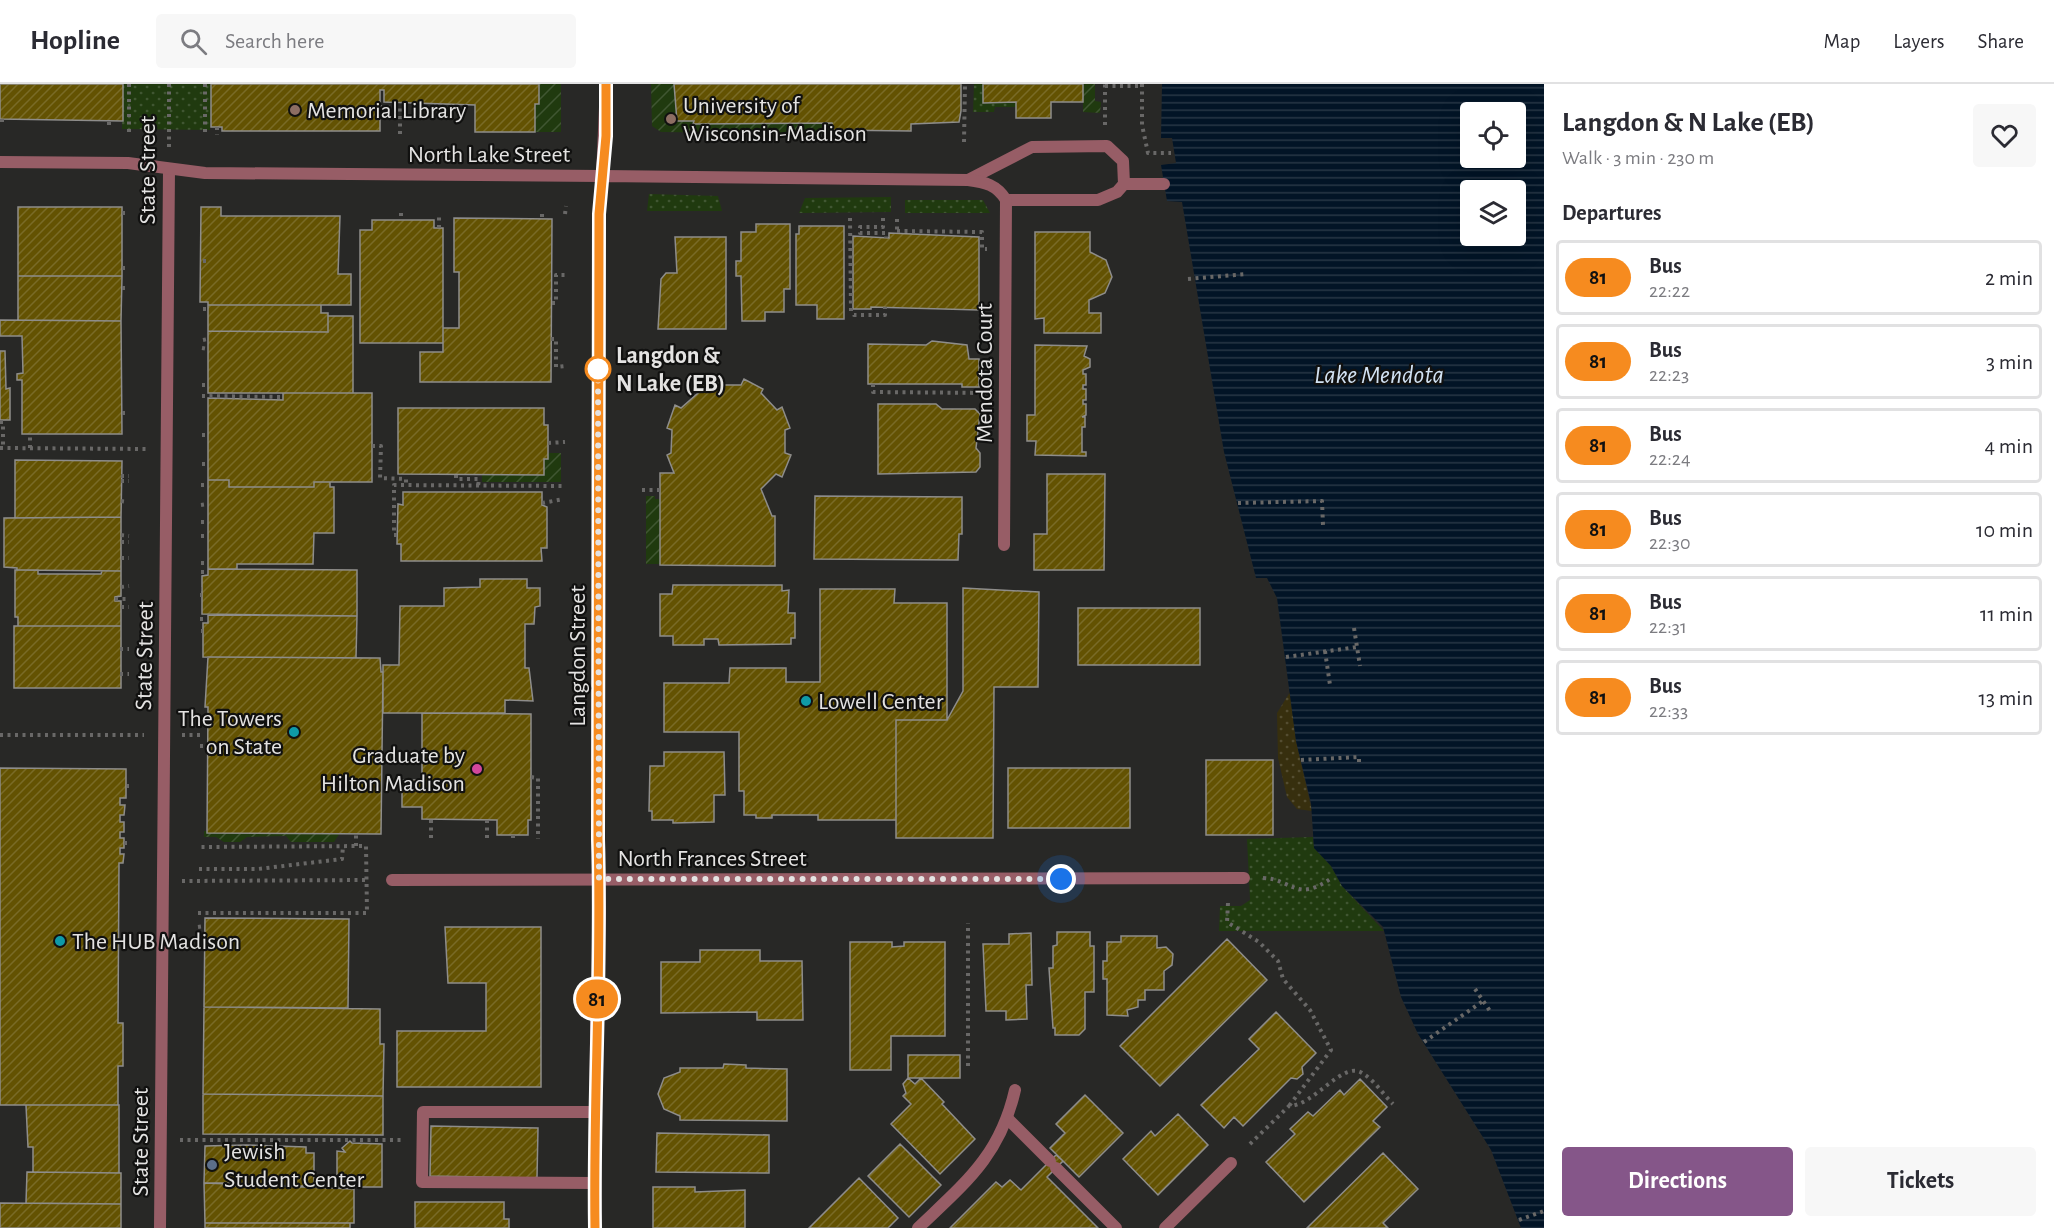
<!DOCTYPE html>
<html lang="en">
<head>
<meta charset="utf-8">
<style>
	body { margin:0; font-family:"Alegreya Sans",sans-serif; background:#f7f7f7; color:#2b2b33; height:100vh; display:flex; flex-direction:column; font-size:22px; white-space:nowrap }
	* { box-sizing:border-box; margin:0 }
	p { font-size:20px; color:#7c7c81 }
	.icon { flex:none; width:33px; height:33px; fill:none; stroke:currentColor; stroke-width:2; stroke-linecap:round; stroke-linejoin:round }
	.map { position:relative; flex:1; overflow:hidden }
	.details { display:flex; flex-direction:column; background:#fff; width:510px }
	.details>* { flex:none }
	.badge { padding:0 12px; border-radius:20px; font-size:21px; line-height:39px }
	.fabs { position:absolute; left:1460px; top:18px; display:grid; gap:12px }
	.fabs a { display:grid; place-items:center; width:66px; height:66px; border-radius:6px; background:#fff; box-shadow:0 6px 24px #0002; font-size:30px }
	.you { position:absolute; width:30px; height:30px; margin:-15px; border:4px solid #fff; border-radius:50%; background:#1a73e8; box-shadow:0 0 0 9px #1a73e833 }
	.map>.badge { position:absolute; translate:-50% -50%; box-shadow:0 0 0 3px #fff }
	h2 { padding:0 18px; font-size:22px; line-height:54px }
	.round { display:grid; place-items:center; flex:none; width:63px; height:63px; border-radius:6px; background:#f7f7f7 }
	.head { display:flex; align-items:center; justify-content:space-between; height:102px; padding:0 18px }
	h1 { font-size:28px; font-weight:600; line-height:45px }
	.cta { display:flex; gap:12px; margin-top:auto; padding:12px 18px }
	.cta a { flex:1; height:69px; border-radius:6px; background:#855689; color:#fff; font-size:24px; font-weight:600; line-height:69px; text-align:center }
	.cta a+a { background:#f7f7f7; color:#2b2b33 }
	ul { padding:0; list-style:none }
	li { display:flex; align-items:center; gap:18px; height:75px; margin:0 12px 9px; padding:0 6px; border:3px solid #e1e1e2; border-radius:6px }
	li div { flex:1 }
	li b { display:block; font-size:22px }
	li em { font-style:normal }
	li .badge { min-width:66px; font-weight:700; text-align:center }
	header { display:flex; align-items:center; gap:36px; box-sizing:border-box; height:84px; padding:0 30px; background:#fff; border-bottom:2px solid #e1e1e2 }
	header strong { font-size:28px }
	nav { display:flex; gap:33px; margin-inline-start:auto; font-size:21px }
	.search { width:420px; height:54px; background:#f7f7f7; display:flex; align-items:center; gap:15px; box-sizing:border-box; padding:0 21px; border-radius:6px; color:#7c7c81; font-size:22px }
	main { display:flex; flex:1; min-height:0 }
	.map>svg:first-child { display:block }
	.grass { fill:url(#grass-dots) }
	.sand { fill:url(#sand-dots) }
	.garden { fill:url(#garden-furrows) }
	.water { fill:url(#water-rules); fill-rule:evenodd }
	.building { fill:url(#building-hatch); stroke:#8e8d8b; stroke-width:1.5 }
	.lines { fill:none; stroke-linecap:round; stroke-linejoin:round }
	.path { stroke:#696867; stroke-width:4; stroke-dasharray:3 4.5; stroke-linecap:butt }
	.service { stroke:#975d66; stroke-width:12 }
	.pedestrian { stroke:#975d66; stroke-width:12 }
	.minor { stroke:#975d66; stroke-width:12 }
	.tertiary { stroke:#975d66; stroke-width:12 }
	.line-casing { stroke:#fff; stroke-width:14 }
	.line { stroke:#f68b1f; stroke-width:9 }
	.walk { stroke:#e4e3e2; stroke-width:6; stroke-dasharray:0 10.8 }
	.education-dot { fill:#8d6e63; stroke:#111110; stroke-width:2 }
	.stop-dot { fill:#fff; stroke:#f68b1f; stroke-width:3 }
	.culture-dot { fill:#0f9aa8; stroke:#111110; stroke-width:2 }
	.hotel-dot { fill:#d1479c; stroke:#111110; stroke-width:2 }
	.service-dot { fill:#5c6f8a; stroke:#111110; stroke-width:2 }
	.labels { text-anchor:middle; stroke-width:4.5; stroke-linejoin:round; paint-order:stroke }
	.poi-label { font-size:24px; fill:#e4e3e2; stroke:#111110; text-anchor:start }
	.street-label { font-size:24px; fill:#e4e3e2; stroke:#111110 }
	.stop-label { font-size:24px; font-weight:bold; fill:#e4e3e2; stroke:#111110; text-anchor:start }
	.water-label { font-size:26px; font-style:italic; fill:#d2e2f3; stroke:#111110 }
</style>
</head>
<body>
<header>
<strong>Hopline</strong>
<div class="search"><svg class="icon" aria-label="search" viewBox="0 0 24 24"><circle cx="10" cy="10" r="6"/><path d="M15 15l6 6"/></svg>Search here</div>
<nav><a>Map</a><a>Layers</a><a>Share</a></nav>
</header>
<main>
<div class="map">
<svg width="1544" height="1144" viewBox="0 0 1544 1144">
	<defs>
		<pattern id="grass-dots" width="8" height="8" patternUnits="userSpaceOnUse" patternTransform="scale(1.5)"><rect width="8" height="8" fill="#203a0f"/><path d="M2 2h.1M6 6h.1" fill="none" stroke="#405632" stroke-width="1.8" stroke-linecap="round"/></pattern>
		<pattern id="sand-dots" width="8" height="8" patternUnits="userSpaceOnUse" patternTransform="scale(1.5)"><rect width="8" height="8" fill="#372f0e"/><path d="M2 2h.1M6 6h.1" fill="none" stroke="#544d31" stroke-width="1.8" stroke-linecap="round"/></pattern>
		<pattern id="garden-furrows" width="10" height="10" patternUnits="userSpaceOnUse" patternTransform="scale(1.5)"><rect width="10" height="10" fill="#203a0f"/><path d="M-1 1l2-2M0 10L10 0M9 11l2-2" fill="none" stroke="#405632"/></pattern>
		<pattern id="water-rules" width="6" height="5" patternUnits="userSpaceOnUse" patternTransform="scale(1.5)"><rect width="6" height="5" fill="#021426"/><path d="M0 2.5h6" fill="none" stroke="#273645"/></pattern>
		<pattern id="building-hatch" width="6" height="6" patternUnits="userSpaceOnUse" patternTransform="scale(1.5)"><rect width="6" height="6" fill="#635202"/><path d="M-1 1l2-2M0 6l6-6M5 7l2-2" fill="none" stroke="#796b27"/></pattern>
	</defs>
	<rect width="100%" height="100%" fill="#282826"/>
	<path class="grass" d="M123,0H211L210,46L122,45Z
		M974,0H983V19L1016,18V23H995L994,28H973Z
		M649,110L718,112L722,127H647Z
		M891,113V128L799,129L805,114Z
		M905,116H983L990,129H905Z
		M1313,753L1314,764L1331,782L1342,802L1384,847H1219L1220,822H1241L1250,816L1247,755Z"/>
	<path class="sand" d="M1290,608L1296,657L1312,727L1297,725L1287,713L1278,674L1277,629Z"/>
	<path class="garden" d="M539,0H561V48H535V20H538Z
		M651,0H674L677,37H694V40L832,39L835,50L661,48L652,42Z
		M1083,0H1095V17L1101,18L1100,29L1083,28Z
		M548,369H561V398H482V391H543L544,375L548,374Z
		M646,412H655V415H660V480H646Z
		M204,747H207L340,749L334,758H291L286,752L247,753L240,758H224L216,753H204Z"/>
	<path class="water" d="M1162,0H1544V1144H1521L1491,1066L1418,950L1401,913L1383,843L1342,802L1331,782L1314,764L1311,719L1296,657L1277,514L1267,494H1256L1224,368L1182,118L1167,117L1161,81L1176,79L1172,54H1161ZM1470,28H1515V74H1470ZM1470,106H1515V152H1470Z"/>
	<path class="building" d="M0,0H123V37L0,35Z
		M211,0H539V20H535V48H475V21L384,18V6H380V47H222V43H211Z
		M674,0H961V27L959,38L911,40V47L833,46L832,39L693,40L694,37H677Z
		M983,0H1083V18H1051V34H1016V18L983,19Z
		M18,123H122V192H18Z
		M201,123H221V132H340L338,190H351V221H208V218H200Z
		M454,134L552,135L551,298H420V268H443V244H459V188H454Z
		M372,136H434V144H443V259H360V146H372Z
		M756,140H790V205H784V228H765V237H742L741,192H736V177H741V148H756Z
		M799,142H844V235H817V221H796V150H799Z
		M1035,148H1090V168L1106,176L1112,193L1105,209L1089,216V229H1101V249H1044V234L1035,235Z
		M889,149L979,153V226L871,223V225H853V152L889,154Z
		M675,153H726V245H658L661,195L666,189H677Z
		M18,192H122L121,237L18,236Z
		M208,221H321V229H328V248L208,247Z
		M328,232H353V309H208V247L328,248Z
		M0,236L121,237L122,350H22V296H17V290L23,289L22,252H0Z
		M932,257L967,261L969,275H979V303H962V300H868V260L926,261Z
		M1035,261L1087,262L1084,272L1090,275V283L1083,286V290H1086V301H1083V305H1086V316H1083V320H1086V331L1082,333H1085V343H1082V368H1086V372L1035,371L1036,357H1027V331H1035Z
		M0,267H5L6,305L10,304V336H0Z
		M716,295L719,301H741L744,295L763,305L761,309L777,326L782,323L790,344L785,346V369L791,371L782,393L776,390L761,405L772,432H775V482L660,481V389H674L667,371L671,369L672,346L667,344L675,321L681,324L698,309L695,304Z
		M283,309H372V398H314V403H229V396H208V314L283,316Z
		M878,320H936L942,325H975L980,330L976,364L980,369V383L976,388L878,390Z
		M398,324H544V341H548V375H544V391L398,390Z
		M15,376L122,377L121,433L15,434Z
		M1047,390H1105L1104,486H1034V450H1047Z
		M208,396H229V403H314V398H330V403H334V449H314L313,480H237V485H208Z
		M403,408H542V421L547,423V464H541L542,477H401V460H397L398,420L403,421Z
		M815,412L962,413V450H959L958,476L814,475Z
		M121,433V487L17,486V484L4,483V434Z
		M208,485L357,486V532L202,530V492L208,491Z
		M15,486H38V490H101L102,487H121V512L115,513V517H121V542H18V533H15Z
		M480,495H527V504H540V522L535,523L534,540H525V584H529L533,617L505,616V629H383V581H399L400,522H444V504L480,503Z
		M673,501H782V507L789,506L788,529H795V554H791V560L719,561L718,555H704V561H673V552H660V510H672Z
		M963,504L1039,508L1038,603H994L993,754H896V636H947L963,607Z
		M820,505H895L894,519H947V636H896V736H818V731H772V734H756V731H744V707H739V648H664V599H729L730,584H786V598H820Z
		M1078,524H1200V581H1078Z
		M208,531L357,532L356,574L203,573V539H208Z
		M14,542H121V604H14Z
		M208,573L380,574L381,588H383L381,750L207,749L208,623H205Z
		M422,629L531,630V736H528V751H497V736L422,735V723H402V696H422Z
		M664,668H724L725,711H714V738L673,739V736H652V727H649L650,682H664Z
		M1206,676H1273V751H1206Z
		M0,684L126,685V714H120V721H125L124,731H120V738H124V748H120V754H124V764H120V770H124L123,779H119L118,939H123V982H118V1021H0Z
		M1008,684H1130V744H1008Z
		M205,834L349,835L348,924L204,923Z
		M445,843H541V1003H397V947H486V899H448Z
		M1057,848H1090V862H1094V908H1085V945L1079,951H1055V944H1053L1049,884H1053V862L1057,861Z
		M1031,849L1032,901H1026L1027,935L1006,936V927H986L983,860H1009V850Z
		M1121,852H1157V864L1166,863L1173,870L1172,881L1164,887V906H1145V916H1138V923L1127,926L1128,932L1107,931V895H1103V877H1107V858H1121Z
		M1227,855L1267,896L1160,1002L1120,962Z
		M850,858H892V863L904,862V858H945V952H891V986H850Z
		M700,866H760V877H802L803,936H757V928L661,929V878H700Z
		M204,923L380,925V960H384L383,1012L203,1010Z
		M1276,928L1316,969L1302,983L1303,990L1297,995L1291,994L1243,1042L1234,1033L1224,1044L1201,1021L1259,965L1249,955Z
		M908,971H960V994H908Z
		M724,980L746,981V984L787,985V1037L680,1036V1032L664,1025L658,1010L664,994L680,988V984H723Z
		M908,994L915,1000L921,994L944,1018L942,1020L975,1055L940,1090L891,1040L911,1020L903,1012L906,1009L903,1000Z
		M1360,995L1387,1023L1373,1037L1380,1043L1304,1118L1266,1078L1295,1050L1290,1045L1308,1028L1313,1032L1340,1006L1344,1011Z
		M203,1010L383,1012V1051L203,1050Z
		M1085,1011L1123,1049L1079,1093L1050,1064L1065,1049L1056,1040Z
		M26,1021H119V1089L33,1088V1063H28Z
		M1178,1030L1208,1061L1158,1111L1123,1075L1151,1047L1155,1052Z
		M431,1042L538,1044L537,1094L430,1092Z
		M657,1049L769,1051V1089L656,1088Z
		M350,1057L352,1059L382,1060V1103H337V1067L345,1068L342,1064Z
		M900,1060L941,1101L909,1133L868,1092Z
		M246,1061L306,1063V1069H314V1102H233V1099H204L205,1062Z
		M1383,1069L1418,1105L1383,1139L1388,1144H1307Z
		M1056,1071L1063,1077L1047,1093L1098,1144H950L996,1098L1002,1103L1010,1096L1021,1106Z
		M27,1088L121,1089V1120L26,1119Z
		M859,1094L898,1134L888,1144H809Z
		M204,1099L354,1105V1139H205Z
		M653,1103H695V1108L745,1106V1144H653Z
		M415,1118H504V1135H509V1144H415Z
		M0,1119L121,1120V1144H0Z
		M205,1139H350V1144H205Z"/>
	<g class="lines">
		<path class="path" d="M129,0V51
			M169,0V64
			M205,0V51
			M1142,0V41L1148,69H1171
			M1105,2H1142
			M379,23H400V52
			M2,35V41
			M109,41V37
			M1105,41V0
			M217,43V51
			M964,58L965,0
			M122,129H128
			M401,129V136
			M542,130V135
			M565,130L566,122
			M850,134L851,227L854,231H885V223
			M883,134V143H860V149H886V154
			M897,135V149
			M439,144V129
			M897,147L982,148V165H987
			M203,177H208
			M122,184H128
			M1188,195L1247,190
			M122,204H129
			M552,219H556V191H566
			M203,225H208
			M551,255H556V283L565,282
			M203,256L208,255
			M202,264L208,265
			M873,300V308L986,309
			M202,301H208
			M202,312L283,313
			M122,329H128
			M0,338H3V364
			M202,351H208
			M548,359L565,358
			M372,362H381L380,394L406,395V401
			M0,364L148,365
			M30,364V350
			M202,380H208
			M456,391V395H479L478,402
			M121,392H129
			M121,397H129
			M201,401H208
			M642,406H660
			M121,417L128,418
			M542,419L564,415
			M1238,419L1322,417L1323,441
			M201,421L208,420
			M201,438H208
			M121,451L129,452
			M397,451H394V401L564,402
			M201,452H208
			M121,458H129
			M121,474H129
			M201,479H208
			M201,488H208
			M121,503L129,502
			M201,505H202
			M200,511H202
			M115,515H129
			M121,523H129
			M200,535H208
			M1354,544L1360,582
			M201,547H203
			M120,565H129
			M1325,567L1330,601
			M1286,573L1357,563
			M120,590H129
			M0,651H144
			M182,651H200
			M200,662H207
			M1301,676L1359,673V681
			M531,693L538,694V755
			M127,702H129
			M513,751V754
			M431,754V736
			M487,754V736
			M124,759H129
			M356,762V749
			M199,785H258L342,775L343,762
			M1263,794C1293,795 1296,820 1333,793
			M182,797L367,796
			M1228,819L1227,838L1259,858L1278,877L1283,895L1310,926L1331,966L1289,1022
			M198,829H367L366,762L199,763
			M198,843L205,842
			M1475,905L1490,927
			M1424,958L1483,917
			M968,982V839
			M180,1056H403
			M1250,1060L1289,1022C1314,1022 1343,976 1362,989C1374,996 1383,1010 1393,1020
			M1519,1136L1544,1127"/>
		<path class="service" d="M968,96L1032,63L1107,62L1123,77L1124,100L1117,108L1098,116H1006
			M1124,100H1164
			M1008,1035L1050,1077
			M1056,1084L1116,1144
			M594,1099L422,1098L423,1028H595"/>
		<path class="pedestrian" d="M160,1144L169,86"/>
		<path class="minor" d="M392,796L1244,794
			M595,1144L596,948L600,829L598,755L599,131L602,92L968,96C985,98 997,101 1006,116L1004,461
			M918,1144C965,1099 1000,1072 1015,1006
			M1165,1144L1231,1079"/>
		<path class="tertiary" d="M0,78L128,79L205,89L602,92L606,0"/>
	</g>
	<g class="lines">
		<g class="line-casing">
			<path id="line" d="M595,1144C593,1014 602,885 598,755L599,130L606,52V0"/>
		</g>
		<use href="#line" class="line"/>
		<path class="walk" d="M598,285V280L599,795H1061"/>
	</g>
	<g class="education-dot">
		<circle cx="295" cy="26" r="6"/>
		<circle cx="671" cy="35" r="6"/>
	</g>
	<circle class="stop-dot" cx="598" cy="285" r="12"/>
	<g class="culture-dot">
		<circle cx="806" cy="617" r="6"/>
		<circle cx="294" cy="648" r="6"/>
		<circle cx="60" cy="857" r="6"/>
	</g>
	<circle class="hotel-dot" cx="477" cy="685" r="6"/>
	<circle class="service-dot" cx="212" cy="1081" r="6"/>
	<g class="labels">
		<g class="poi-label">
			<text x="683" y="29">University of<tspan x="683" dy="28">Wisconsin-Madison</tspan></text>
			<text x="307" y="34">Memorial Library</text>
			<text x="818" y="625">Lowell Center</text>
			<text x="282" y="642" text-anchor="end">The Towers<tspan x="282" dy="28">on State</tspan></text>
			<text x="465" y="679" text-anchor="end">Graduate by<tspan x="465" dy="28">Hilton Madison</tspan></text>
			<text x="72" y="865">The HUB Madison</text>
			<text x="224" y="1075">Jewish<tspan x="224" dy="28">Student Center</tspan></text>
		</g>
		<g class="street-label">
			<text x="489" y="78">North Lake Street</text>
			<text transform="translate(147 86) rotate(-90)" y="8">State Street</text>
			<text transform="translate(984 289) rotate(-90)" y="8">Mendota Court</text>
			<text transform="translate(144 572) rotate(-89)" y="8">State Street</text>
			<text transform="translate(577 572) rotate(-90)" y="8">Langdon Street</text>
			<text x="712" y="782">North Frances Street</text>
			<text transform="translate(140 1058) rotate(-90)" y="8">State Street</text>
		</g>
		<g class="stop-label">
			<text x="616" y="279">Langdon &amp;<tspan x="616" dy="28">N Lake (EB)</tspan></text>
		</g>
		<g class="water-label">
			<text x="1379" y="299">Lake Mendota</text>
		</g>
	</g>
</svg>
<div class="fabs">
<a><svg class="icon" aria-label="locate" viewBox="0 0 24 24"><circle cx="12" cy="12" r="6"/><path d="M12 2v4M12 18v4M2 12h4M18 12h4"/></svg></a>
<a><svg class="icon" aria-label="layers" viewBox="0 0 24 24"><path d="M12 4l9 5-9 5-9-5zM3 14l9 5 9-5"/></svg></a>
</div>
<div class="you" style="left:1061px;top:795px"></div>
<b class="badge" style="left:597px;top:915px;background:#f68b1f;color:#111">81</b>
</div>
<section class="details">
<div class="head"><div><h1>Langdon &amp; N Lake (EB)</h1><p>Walk · 3 min · 230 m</p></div><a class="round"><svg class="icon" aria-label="heart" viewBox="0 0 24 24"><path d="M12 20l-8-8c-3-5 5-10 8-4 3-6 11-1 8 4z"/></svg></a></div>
<h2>Departures</h2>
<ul>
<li><span class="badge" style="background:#f68b1f;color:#111">81</span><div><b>Bus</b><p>22:22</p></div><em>2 min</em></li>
<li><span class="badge" style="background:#f68b1f;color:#111">81</span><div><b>Bus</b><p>22:23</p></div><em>3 min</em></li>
<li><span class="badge" style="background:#f68b1f;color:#111">81</span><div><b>Bus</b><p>22:24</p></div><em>4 min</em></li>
<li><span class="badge" style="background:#f68b1f;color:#111">81</span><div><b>Bus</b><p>22:30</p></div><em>10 min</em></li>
<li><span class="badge" style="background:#f68b1f;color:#111">81</span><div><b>Bus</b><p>22:31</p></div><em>11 min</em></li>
<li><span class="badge" style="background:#f68b1f;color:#111">81</span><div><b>Bus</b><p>22:33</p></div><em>13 min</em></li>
</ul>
<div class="cta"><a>Directions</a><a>Tickets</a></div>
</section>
</main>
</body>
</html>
